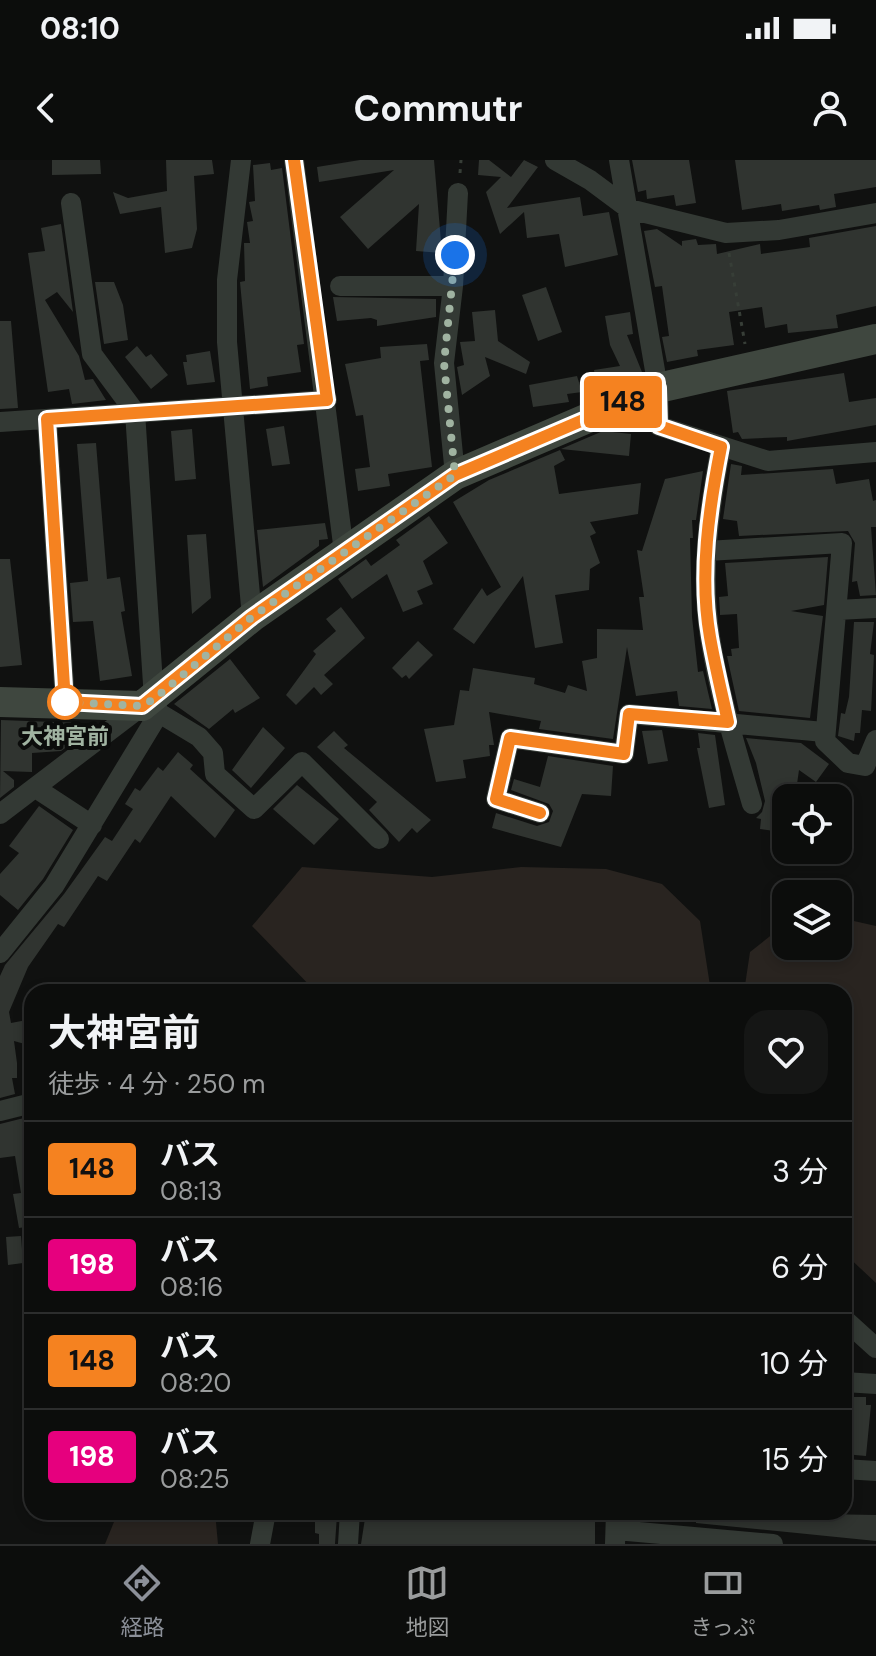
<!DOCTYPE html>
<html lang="ja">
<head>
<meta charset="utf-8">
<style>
	body { margin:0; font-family:"DM Sans","Noto Sans JP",sans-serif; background:#151615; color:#f1f3f6; height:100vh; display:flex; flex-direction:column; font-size:30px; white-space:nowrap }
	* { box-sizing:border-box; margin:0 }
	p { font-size:26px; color:#9a9c9d }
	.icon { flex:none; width:44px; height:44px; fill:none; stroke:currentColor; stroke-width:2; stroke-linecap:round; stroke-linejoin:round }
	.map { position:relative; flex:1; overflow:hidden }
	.sheet { position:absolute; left:24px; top:824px; width:828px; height:536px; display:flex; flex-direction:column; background:#0c0d0c; border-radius:24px; box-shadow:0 4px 12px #0003,0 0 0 2px #2c2d2d }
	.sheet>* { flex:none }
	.badge { padding:0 16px; border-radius:6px; font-size:28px; line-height:52px }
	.controls { position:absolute; left:772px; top:624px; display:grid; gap:16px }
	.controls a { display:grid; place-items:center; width:80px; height:80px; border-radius:16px; background:#0c0d0c; box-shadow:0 4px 12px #0003,0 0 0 2px #2c2d2d; font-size:40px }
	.you { position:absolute; width:40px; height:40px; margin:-20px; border:6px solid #fff; border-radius:50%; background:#1a73e8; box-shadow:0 0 0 12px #1a73e833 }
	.map>.badge { position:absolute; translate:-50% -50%; box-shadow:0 0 0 4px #fff }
	.round { display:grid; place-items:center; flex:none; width:84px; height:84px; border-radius:24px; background:#151615 }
	.overview { display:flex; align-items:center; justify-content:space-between; height:136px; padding:0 24px }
	h1 { font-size:38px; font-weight:700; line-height:60px }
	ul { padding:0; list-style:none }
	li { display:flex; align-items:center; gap:24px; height:96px; padding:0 24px; border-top:2px solid #2c2d2d }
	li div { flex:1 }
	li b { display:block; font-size:30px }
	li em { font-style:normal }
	li .badge { min-width:88px; font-weight:700; text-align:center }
	.status { display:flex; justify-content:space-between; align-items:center; height:56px; padding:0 40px; background:#0c0d0c; direction:ltr }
	.status svg { height:22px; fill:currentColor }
	header { display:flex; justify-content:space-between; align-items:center; height:104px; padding:0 24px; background:#0c0d0c; font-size:36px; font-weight:700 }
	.tab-bar { display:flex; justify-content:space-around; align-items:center; height:112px; border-top:2px solid #2c2d2d; background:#0c0d0c; font-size:22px; color:#9a9c9d }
	.tab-bar a { display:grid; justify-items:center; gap:4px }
	.tab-bar .active { color:#8c9099 }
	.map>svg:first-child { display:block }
	.green { fill:#292420 }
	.building { fill:#303430 }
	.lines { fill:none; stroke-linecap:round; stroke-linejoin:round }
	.path { stroke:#373e37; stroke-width:3; stroke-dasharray:4 6; stroke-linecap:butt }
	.street { stroke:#333934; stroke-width:20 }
	.secondary { stroke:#3f473f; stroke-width:30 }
	.line-casing { stroke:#fff; stroke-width:18 }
	.line { stroke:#f58220; stroke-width:12 }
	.walk { stroke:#a0b3a1; stroke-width:8; stroke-dasharray:0 14.4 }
	.stop-dot { fill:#fff; stroke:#f58220; stroke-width:4 }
	.labels { text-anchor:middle; stroke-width:8; stroke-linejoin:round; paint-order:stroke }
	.stop-label { font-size:22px; font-weight:bold; fill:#a0b3a1; stroke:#0b0c0b }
</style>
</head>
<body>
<div class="status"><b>08:10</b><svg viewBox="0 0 49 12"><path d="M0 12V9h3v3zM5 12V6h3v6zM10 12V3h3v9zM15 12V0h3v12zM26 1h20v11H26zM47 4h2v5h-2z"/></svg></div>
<header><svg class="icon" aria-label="back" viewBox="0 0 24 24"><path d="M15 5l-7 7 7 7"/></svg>Commutr<svg class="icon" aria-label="person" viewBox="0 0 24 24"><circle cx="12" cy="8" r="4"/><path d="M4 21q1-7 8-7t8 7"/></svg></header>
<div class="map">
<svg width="876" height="1384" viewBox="0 0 876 1384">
	<rect width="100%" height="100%" fill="#101110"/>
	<path class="green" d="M302,707L432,717L521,707L606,709L662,724L700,761L711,832H316L252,766Z
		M845,759L876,766V1123L844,1093V832H744L750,792L779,769L786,768V786H838V761Z
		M118,1352H215L218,1384H105Z"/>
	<path class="building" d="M52,0H100L101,14L52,15Z
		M166,0H212L214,14L194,16L197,69L192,88L165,93L161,47L120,54L113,32L128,38L167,31Z
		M360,0H434L442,93L416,91L419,44L368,89L340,57L394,10L319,22L317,7Z
		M479,0H489L511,17L524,0L538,7L507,48L580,37L583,56L609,52L618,95L565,107L559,74L527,78L524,52L500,74L486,32L501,17L478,15Z
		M632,0H689L696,43L676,46L674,35L647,39L646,30L638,32Z
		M735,0H876V27L834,34L836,47L820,50L819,45L782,51L781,44L742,50Z
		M270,3L271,10L282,8L304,184L297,185L301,212L267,217L268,226L250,229L240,122L245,121L244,83H250L247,62L253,61L249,42L255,41L253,5Z
		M61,64L73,152L57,132L45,140L79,196L85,220L93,219L106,240L72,244L69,229L48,232L28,93L45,91L41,68Z
		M876,66V146L836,155L838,168L788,173L787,164L765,168L762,147L729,152L734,185L697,190L698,196L667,202L662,177L669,176L662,126L655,127L644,71L657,69L682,86V81L696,79L698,85L716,84L717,94L760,84L761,94L810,87L809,78Z
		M95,122H114L123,145L128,180L104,184Z
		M546,127L562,172L538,181L522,135Z
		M333,137L436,139V157L377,166V160L371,158L337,161Z
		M495,150L498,181L530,202L526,214L485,197L490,216L462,235L457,207L464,205L460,182L475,181L472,152Z
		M630,152L633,174L627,175L642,212L611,227L597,230L594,210L620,206L610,185L605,156Z
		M0,161H11L18,248L0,249Z
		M427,184L429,200L420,201L432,307L388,314L390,326L358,331L355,309L370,307L363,255L356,256L345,204L381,198L380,187Z
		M137,186L146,197L151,194L168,215L151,229L125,197Z
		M210,191L215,222L187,225L183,202H187L186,195Z
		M844,213L849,242L876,238V265L787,281V277L742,279L738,272L733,273L727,231Z
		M577,216L582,232L567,234L569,242L533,247L529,225Z
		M284,266L290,304L272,306L266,269Z
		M192,269L196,319L175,321L171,271Z
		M603,271L631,274L629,296L561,289Z
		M96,283L107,419L120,417L125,451L121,452L132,516L100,521L93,461L73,462L70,423L88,421L77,284Z
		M560,290L565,300L554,306L559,334L641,323L638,354L590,362L596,373L590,376L600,403L590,409L589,430L555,435L563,483L535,488L523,416L474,484L453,469L482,428L487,436L501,427L453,342L489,320Z
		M731,304L742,306L741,315L833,309L836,324L869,319L873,341L876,340V367H871L876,435L860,436L857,421L852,422L855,383L848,371L739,376L737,361L723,359Z
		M703,311L696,360H692L693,378H690L692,457L698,512L703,511L712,549L679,546L677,531L636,536L627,487L613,579L539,569L541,561L489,552L494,585H489L490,596L463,600L466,618L436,622L424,569L454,565L460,530L469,531L473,508L535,518L534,524L565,533L568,525L587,531L582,501L597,498V469L643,470L639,437H644L637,390L642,391L665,319Z
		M429,356L448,383L423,401L433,424L417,431L423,444L403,452L387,414L352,439L338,419L366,399L371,406L400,385L396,380Z
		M325,363L328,379L319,380V386L263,427L257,370Z
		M206,374L211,438L192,454L187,375Z
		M828,397L824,445L791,451L823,456L810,558L739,551L727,496H732L731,489L739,488L737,454L720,455V452L719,437L728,436L725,403Z
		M0,399H10L22,505L0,507Z
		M341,447L365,478L324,515L333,524L321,535L314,527L296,545L286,535L316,494L313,491L336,471L326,459Z
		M854,462H874L870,494L874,495L871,551L862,550L860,573H855L854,581L838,576L841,553L845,554L849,537Z
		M418,481L433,495L409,519L406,515L402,518L392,508Z
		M230,499L260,538L235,553L233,549L209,569L174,544Z
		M1,560L80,563V577L61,591L32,593V612L3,611L14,620V627L0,638Z
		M263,567L285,588L251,628L232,610Z
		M662,570L668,601L648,604L642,571Z
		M334,571L348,585L344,588L431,660L417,673L412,668L399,682L369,650L377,642L317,587Z
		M698,573L715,575L725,645L709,648L697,588H700Z
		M746,578L801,583L829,604L816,622L799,610L795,638H781L774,671L760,669L761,659L756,658L762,652L765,641L756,603Z
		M178,592L193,605L190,609L235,650L215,678L171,636L140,683L135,679L107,721L98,716L64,767L58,764L28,807L9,852L11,863L32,859V886L14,881L17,903V918H12L15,934L0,938V816L5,805L64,734L105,677L112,681L133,649L125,644L135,628L140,631L158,607L163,611Z
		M548,596L613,606L611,636L582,634L561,687L492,668L496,653L537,666L549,662L553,651L549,644L511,630L514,619L540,627Z
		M297,625L339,659L314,685L273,649Z
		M39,646L73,670L43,719L18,750L0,735V714L19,693L9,686Z
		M32,956V1066L19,1068L13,1034L21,1033L15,996L0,998V964Z
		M21,1076L23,1103L8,1105L6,1077Z
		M852,1237H866V1245H871L866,1296L844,1294V1245L851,1246Z
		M366,1352H595V1384H361Z
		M696,1352L876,1355V1381L696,1363Z
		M315,1354L337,1355L335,1384H319V1374L315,1373Z"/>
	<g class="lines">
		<path class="path" d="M460,13L461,0
			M729,93L745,184"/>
		<path class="street" d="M241,0L227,120V182L252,457
			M294,0L344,392
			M555,0L590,20L629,49L726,73L779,70L876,53
			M619,0L658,228L659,266L768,301L876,292
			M340,126H453
			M47,259L65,542
			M0,262L327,240
			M721,287C709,348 700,414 710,477C719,534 736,589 752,644
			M455,315L444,203L453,126L458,33
			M707,391L842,383L825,581L848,603L865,606L876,580
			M837,450L876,448
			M159,553L199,577L213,593L215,614L254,649L302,602L379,679
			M37,629L92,665
			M540,653L496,639L510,578L624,594L629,554L824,572
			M0,654L142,546
			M0,793L54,726L159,553L154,539L135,252L92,194L71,43
			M0,951L32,943
			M844,1159L876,1188
			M844,1222L876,1224
			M844,1309L876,1311
			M616,1370L773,1384
			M260,1384L266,1352
			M348,1384L350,1352
			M615,1384L616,1352"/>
		<path class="secondary" d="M0,542L142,546L252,457L455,315L658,228L876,179"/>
	</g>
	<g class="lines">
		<g class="line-casing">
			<path id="line" d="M294,0L327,240L47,259L65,542L142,546L252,457L455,315L658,228L659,266L721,287C709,348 699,415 710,477C715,506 722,534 728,562L629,554L624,594L510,578L496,639L540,653"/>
		</g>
		<use href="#line" class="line"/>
		<path class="walk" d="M65,542L142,546L154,539L252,457L455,315L444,203L455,95"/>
	</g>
	<circle class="stop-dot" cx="65" cy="542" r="16"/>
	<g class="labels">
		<g class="stop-label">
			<text x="65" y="584">大神宮前</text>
		</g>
	</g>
</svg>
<div class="controls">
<a><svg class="icon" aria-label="locate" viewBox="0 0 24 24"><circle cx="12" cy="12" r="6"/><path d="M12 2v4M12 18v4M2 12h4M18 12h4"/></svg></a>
<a><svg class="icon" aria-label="layers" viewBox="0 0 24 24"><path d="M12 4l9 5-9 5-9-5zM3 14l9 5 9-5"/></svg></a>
</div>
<div class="you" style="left:455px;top:95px"></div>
<b class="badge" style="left:623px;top:242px;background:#f58220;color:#111">148</b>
<section class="sheet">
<div class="overview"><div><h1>大神宮前</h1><p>徒歩 · 4 分 · 250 m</p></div><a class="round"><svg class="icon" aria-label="heart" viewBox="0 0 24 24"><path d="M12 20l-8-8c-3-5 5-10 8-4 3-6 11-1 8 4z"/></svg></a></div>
<ul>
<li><span class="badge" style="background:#f58220;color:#111">148</span><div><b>バス</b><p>08:13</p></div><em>3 分</em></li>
<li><span class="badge" style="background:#e6007e;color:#fff">198</span><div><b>バス</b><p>08:16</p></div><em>6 分</em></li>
<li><span class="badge" style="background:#f58220;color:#111">148</span><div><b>バス</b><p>08:20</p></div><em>10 分</em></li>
<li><span class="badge" style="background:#e6007e;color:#fff">198</span><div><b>バス</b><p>08:25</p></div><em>15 分</em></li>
</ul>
</section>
</div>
<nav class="tab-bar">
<a class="active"><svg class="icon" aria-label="directions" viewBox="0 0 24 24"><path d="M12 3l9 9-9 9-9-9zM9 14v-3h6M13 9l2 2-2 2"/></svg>経路</a>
<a><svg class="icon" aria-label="map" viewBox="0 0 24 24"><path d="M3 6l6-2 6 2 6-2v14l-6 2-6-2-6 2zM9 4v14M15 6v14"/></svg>地図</a>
<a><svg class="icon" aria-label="tickets" viewBox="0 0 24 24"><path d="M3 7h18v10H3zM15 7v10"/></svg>きっぷ</a>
</nav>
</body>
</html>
